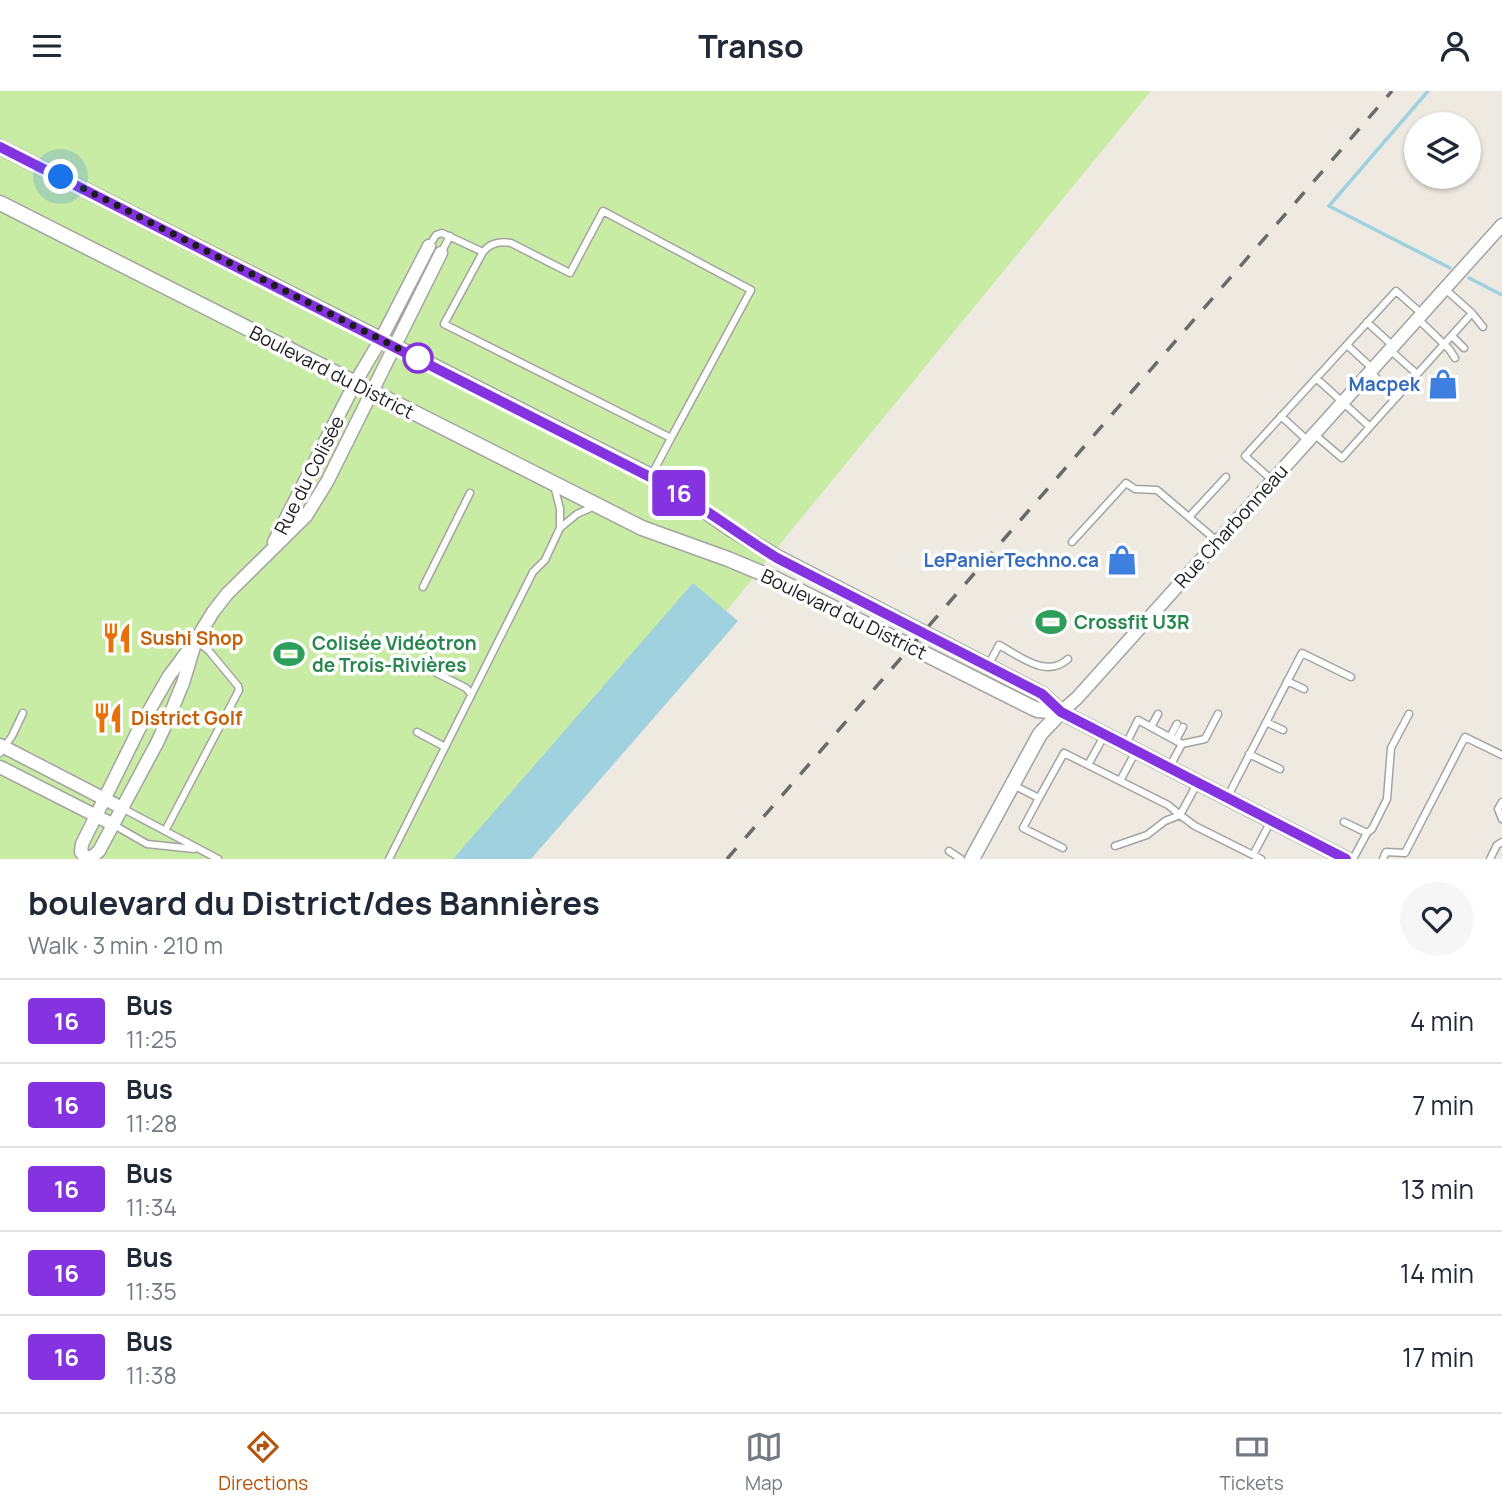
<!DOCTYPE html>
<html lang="en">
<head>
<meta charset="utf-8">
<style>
	body { margin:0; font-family:Manrope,sans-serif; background:#f6f6f7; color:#1f2937; height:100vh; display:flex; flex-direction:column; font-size:26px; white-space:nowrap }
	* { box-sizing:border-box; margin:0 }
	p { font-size:23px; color:#747a83 }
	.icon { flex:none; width:38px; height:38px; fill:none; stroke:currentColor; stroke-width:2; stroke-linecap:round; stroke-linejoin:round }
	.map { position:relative; height:768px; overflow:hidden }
	.side { display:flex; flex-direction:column; background:#fff; flex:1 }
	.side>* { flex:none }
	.badge { padding:0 14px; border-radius:5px; font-size:24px; line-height:46px }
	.buttons { position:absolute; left:1404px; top:21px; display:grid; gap:14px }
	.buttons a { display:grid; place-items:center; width:77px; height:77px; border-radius:50%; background:#fff; box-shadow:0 2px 5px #0004; font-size:35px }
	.you { position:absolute; width:35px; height:35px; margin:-18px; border:5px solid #fff; border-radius:50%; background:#1a73e8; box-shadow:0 0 0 10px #1a73e833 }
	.map>.badge { position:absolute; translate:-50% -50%; box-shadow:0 0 0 4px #fff }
	.round { display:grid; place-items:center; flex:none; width:74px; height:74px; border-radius:37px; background:#f6f6f7 }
	.summary { display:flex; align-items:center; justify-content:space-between; height:119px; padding:0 28px }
	h1 { font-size:33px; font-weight:700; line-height:52px }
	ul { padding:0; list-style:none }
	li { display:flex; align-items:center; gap:21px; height:84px; padding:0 28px; border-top:2px solid #e0e1e3 }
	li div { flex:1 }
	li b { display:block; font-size:26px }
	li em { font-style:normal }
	li .badge { min-width:77px; font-weight:700; text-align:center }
	header { display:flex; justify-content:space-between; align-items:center; height:91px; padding:0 28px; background:#fff; font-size:32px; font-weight:700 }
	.menu { display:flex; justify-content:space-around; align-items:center; height:98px; border-top:2px solid #e0e1e3; background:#fff; font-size:19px; color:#747a83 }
	.menu a { display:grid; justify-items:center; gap:4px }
	.menu .active { color:#b45309 }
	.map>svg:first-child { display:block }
	.grass { fill:#c9eca4 }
	.water { fill:#9fd1df }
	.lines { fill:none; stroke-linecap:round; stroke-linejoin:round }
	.stream { stroke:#9fd1df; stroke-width:3.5 }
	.service-casing { stroke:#a3a3a3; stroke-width:9 }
	.minor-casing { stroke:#a3a3a3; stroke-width:15 }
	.tertiary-casing { stroke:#a3a3a3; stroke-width:17 }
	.service { stroke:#fff; stroke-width:6 }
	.minor { stroke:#fff; stroke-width:12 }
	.tertiary { stroke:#fff; stroke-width:14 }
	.rail { stroke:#6a6a6a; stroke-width:3.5; stroke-dasharray:14 14; stroke-linecap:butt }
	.line-casing { stroke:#fff; stroke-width:16 }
	.line { stroke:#8533e1; stroke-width:10 }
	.walk { stroke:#1c1c1c; stroke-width:7; stroke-dasharray:0 12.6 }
	.stop-dot { fill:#fff; stroke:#8533e1; stroke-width:3.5 }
	.labels { text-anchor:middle; stroke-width:7; stroke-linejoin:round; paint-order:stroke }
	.street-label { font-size:19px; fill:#1c1c1c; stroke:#fff }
	.shop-label { font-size:19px; font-weight:bold; fill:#366cbe; stroke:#fff; text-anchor:end }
	.leisure-label { font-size:19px; font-weight:bold; fill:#27864d; stroke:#fff; text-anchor:start }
	.food-label { font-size:19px; font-weight:bold; fill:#c56008; stroke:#fff; text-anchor:start }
</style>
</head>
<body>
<header><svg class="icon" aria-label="menu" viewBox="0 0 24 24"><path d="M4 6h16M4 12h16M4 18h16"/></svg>Transo<svg class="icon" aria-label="person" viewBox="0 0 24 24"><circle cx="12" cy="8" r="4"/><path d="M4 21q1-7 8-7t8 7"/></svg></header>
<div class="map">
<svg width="1502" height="768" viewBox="0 0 1502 768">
	<rect width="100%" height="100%" fill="#eeeae1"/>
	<path class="grass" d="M0,0H1151L785,447L527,768H0Z"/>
	<path class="water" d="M693,492L738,530L531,768H453Z"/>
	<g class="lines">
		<path class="stream" d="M1428,0L1329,115L1450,177
			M1469,187L1502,204"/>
		<g class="service-casing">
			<path id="service" d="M603,120L751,199L671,347L444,233L483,161C490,152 500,150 511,152L570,182Z
				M429,155L436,144L442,142L483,161
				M441,162L450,145
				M1472,222L1483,236
				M1418,228L1449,258L1455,267
				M1367,231L1393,255
				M1452,245L1464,257
				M1347,254L1373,278
				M1390,259L1417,283
				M1370,281L1397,306
				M1316,287L1370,336
				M1281,325L1308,350
				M1314,343L1342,367L1472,222L1445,198
				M651,385L671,347
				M1272,389L1245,365L1396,200L1422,223
				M554,394L560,418V437
				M1189,426L1226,386
				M1072,451L1126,392L1135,398L1157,399L1217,450
				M423,496L470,402
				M423,575L466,597L471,603
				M988,575L999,554C1020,565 1046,588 1068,568
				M1287,590L1304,598
				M1266,631L1283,639
				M1151,636L1158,623
				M417,641L445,656
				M1170,646L1177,633
				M1176,649L1183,636
				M1126,653L1138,629L1182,653L1169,677
				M1182,653L1205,648L1218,623
				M0,662L12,645L23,622
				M1249,663L1280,678
				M1088,674L1104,645
				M1120,690L1136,660
				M1197,693L1180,724L1195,735L1261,768
				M1013,694L1039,707L1064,662L1168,714L1180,724
				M1228,705L1302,562L1351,586
				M1039,707L1023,737L1063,757
				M1502,711L1498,718L1502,728
				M122,717L218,768
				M1344,731L1367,742L1353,768
				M114,734L147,753L194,758
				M165,740L239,599L238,595L209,560L196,549
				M1367,742L1372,738L1387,708L1391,657L1409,623
				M1115,755L1147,744L1165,730L1180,724
				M949,760L961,768
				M1253,764L1271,730
				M389,768L533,481L545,469L560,437L577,423L595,415
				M1383,768L1386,761L1405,762L1465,646L1502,664
				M1490,768L1497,754L1502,751"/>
		</g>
		<g class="minor-casing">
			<path id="minor" d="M274,451L355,292L381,248L429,155
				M196,549L183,592L169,626L157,652L99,760L92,766H85L81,761L82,753L142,632L169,585L196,549L213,521L227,503L306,425L327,391L441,162
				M1061,621L1077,607L1502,134
				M0,654L122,717
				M0,676L114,734"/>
		</g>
		<g class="tertiary-casing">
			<path id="tertiary" d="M0,56L651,385L679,402L731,438L777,466L1042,603L1061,621L1346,768
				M0,112L642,437L728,468L776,488L1033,617L1038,619L1061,621
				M972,768L1040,643L1061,621"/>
		</g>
		<use href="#service" class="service"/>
		<use href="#minor" class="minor"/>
		<use href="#tertiary" class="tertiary"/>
		<path class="rail" d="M727,768L1392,0"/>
	</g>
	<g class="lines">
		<g class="line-casing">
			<path id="line" d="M0,56L650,386C695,409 734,441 777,467L1042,603L1061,621L1346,768"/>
		</g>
		<use href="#line" class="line"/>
		<path class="walk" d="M61,86L425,271L418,267"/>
	</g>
	<defs>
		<g id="shop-bare" transform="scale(2.415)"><path d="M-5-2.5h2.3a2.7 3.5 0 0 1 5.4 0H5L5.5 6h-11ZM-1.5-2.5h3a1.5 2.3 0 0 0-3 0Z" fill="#3f7fe0" stroke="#fff" stroke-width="2.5" paint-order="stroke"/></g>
		<g id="stadium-bare" transform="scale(2.415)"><path d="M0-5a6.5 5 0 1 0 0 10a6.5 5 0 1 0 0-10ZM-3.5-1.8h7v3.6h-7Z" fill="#2e9e5b" stroke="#fff" stroke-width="2.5" paint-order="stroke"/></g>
		<g id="restaurant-bare" transform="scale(2.415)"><path d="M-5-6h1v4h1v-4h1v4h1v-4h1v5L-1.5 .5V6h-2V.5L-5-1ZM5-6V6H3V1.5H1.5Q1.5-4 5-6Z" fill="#e8710a" stroke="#fff" stroke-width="2.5" paint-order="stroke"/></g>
	</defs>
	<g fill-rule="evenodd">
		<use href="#shop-bare" x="1443" y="293"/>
		<use href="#shop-bare" x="1122" y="469"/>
		<use href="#stadium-bare" x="1051" y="531"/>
		<use href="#restaurant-bare" x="117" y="547"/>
		<use href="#stadium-bare" x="289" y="563"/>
		<use href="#restaurant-bare" x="108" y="627"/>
	</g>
	<circle class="stop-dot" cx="418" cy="267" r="14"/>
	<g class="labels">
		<g class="street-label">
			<text transform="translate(332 281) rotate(27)" y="7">Boulevard du District</text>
			<text transform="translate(309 384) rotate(-63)" y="7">Rue du Colisée</text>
			<text transform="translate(1231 435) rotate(-48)" y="7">Rue Charbonneau</text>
			<text transform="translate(844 523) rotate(26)" y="7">Boulevard du District</text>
		</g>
		<g class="shop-label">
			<text x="1420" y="300">Macpek</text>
			<text x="1099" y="476">LePanierTechno.ca</text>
		</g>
		<g class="leisure-label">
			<text x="1074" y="538">Crossfit U3R</text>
			<text x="312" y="559">Colisée Vidéotron<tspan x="312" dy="22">de Trois-Rivières</tspan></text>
		</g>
		<g class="food-label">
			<text x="140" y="554">Sushi Shop</text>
			<text x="131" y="634">District Golf</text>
		</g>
	</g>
</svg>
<div class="buttons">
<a><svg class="icon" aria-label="layers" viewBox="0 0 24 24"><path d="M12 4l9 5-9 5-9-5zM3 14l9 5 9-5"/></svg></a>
</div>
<div class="you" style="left:61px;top:86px"></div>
<b class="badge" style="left:679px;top:402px;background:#8533e1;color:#fff">16</b>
</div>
<section class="side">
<div class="summary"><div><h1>boulevard du District/des Bannières</h1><p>Walk · 3 min · 210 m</p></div><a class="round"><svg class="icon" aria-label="heart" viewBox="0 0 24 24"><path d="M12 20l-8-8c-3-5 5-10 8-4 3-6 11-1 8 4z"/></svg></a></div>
<ul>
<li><span class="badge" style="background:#8533e1;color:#fff">16</span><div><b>Bus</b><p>11:25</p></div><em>4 min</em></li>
<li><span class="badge" style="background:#8533e1;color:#fff">16</span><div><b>Bus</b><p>11:28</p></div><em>7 min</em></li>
<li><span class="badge" style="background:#8533e1;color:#fff">16</span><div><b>Bus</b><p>11:34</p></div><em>13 min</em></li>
<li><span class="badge" style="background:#8533e1;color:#fff">16</span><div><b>Bus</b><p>11:35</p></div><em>14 min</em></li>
<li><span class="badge" style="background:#8533e1;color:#fff">16</span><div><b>Bus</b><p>11:38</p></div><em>17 min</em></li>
</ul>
</section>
<nav class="menu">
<a class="active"><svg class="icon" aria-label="directions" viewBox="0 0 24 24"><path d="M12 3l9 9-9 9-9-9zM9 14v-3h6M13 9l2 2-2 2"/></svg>Directions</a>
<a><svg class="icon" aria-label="map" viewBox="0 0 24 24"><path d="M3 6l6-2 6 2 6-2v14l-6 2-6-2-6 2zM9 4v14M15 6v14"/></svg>Map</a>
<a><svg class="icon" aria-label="tickets" viewBox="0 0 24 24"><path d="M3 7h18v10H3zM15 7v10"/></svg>Tickets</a>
</nav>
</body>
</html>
